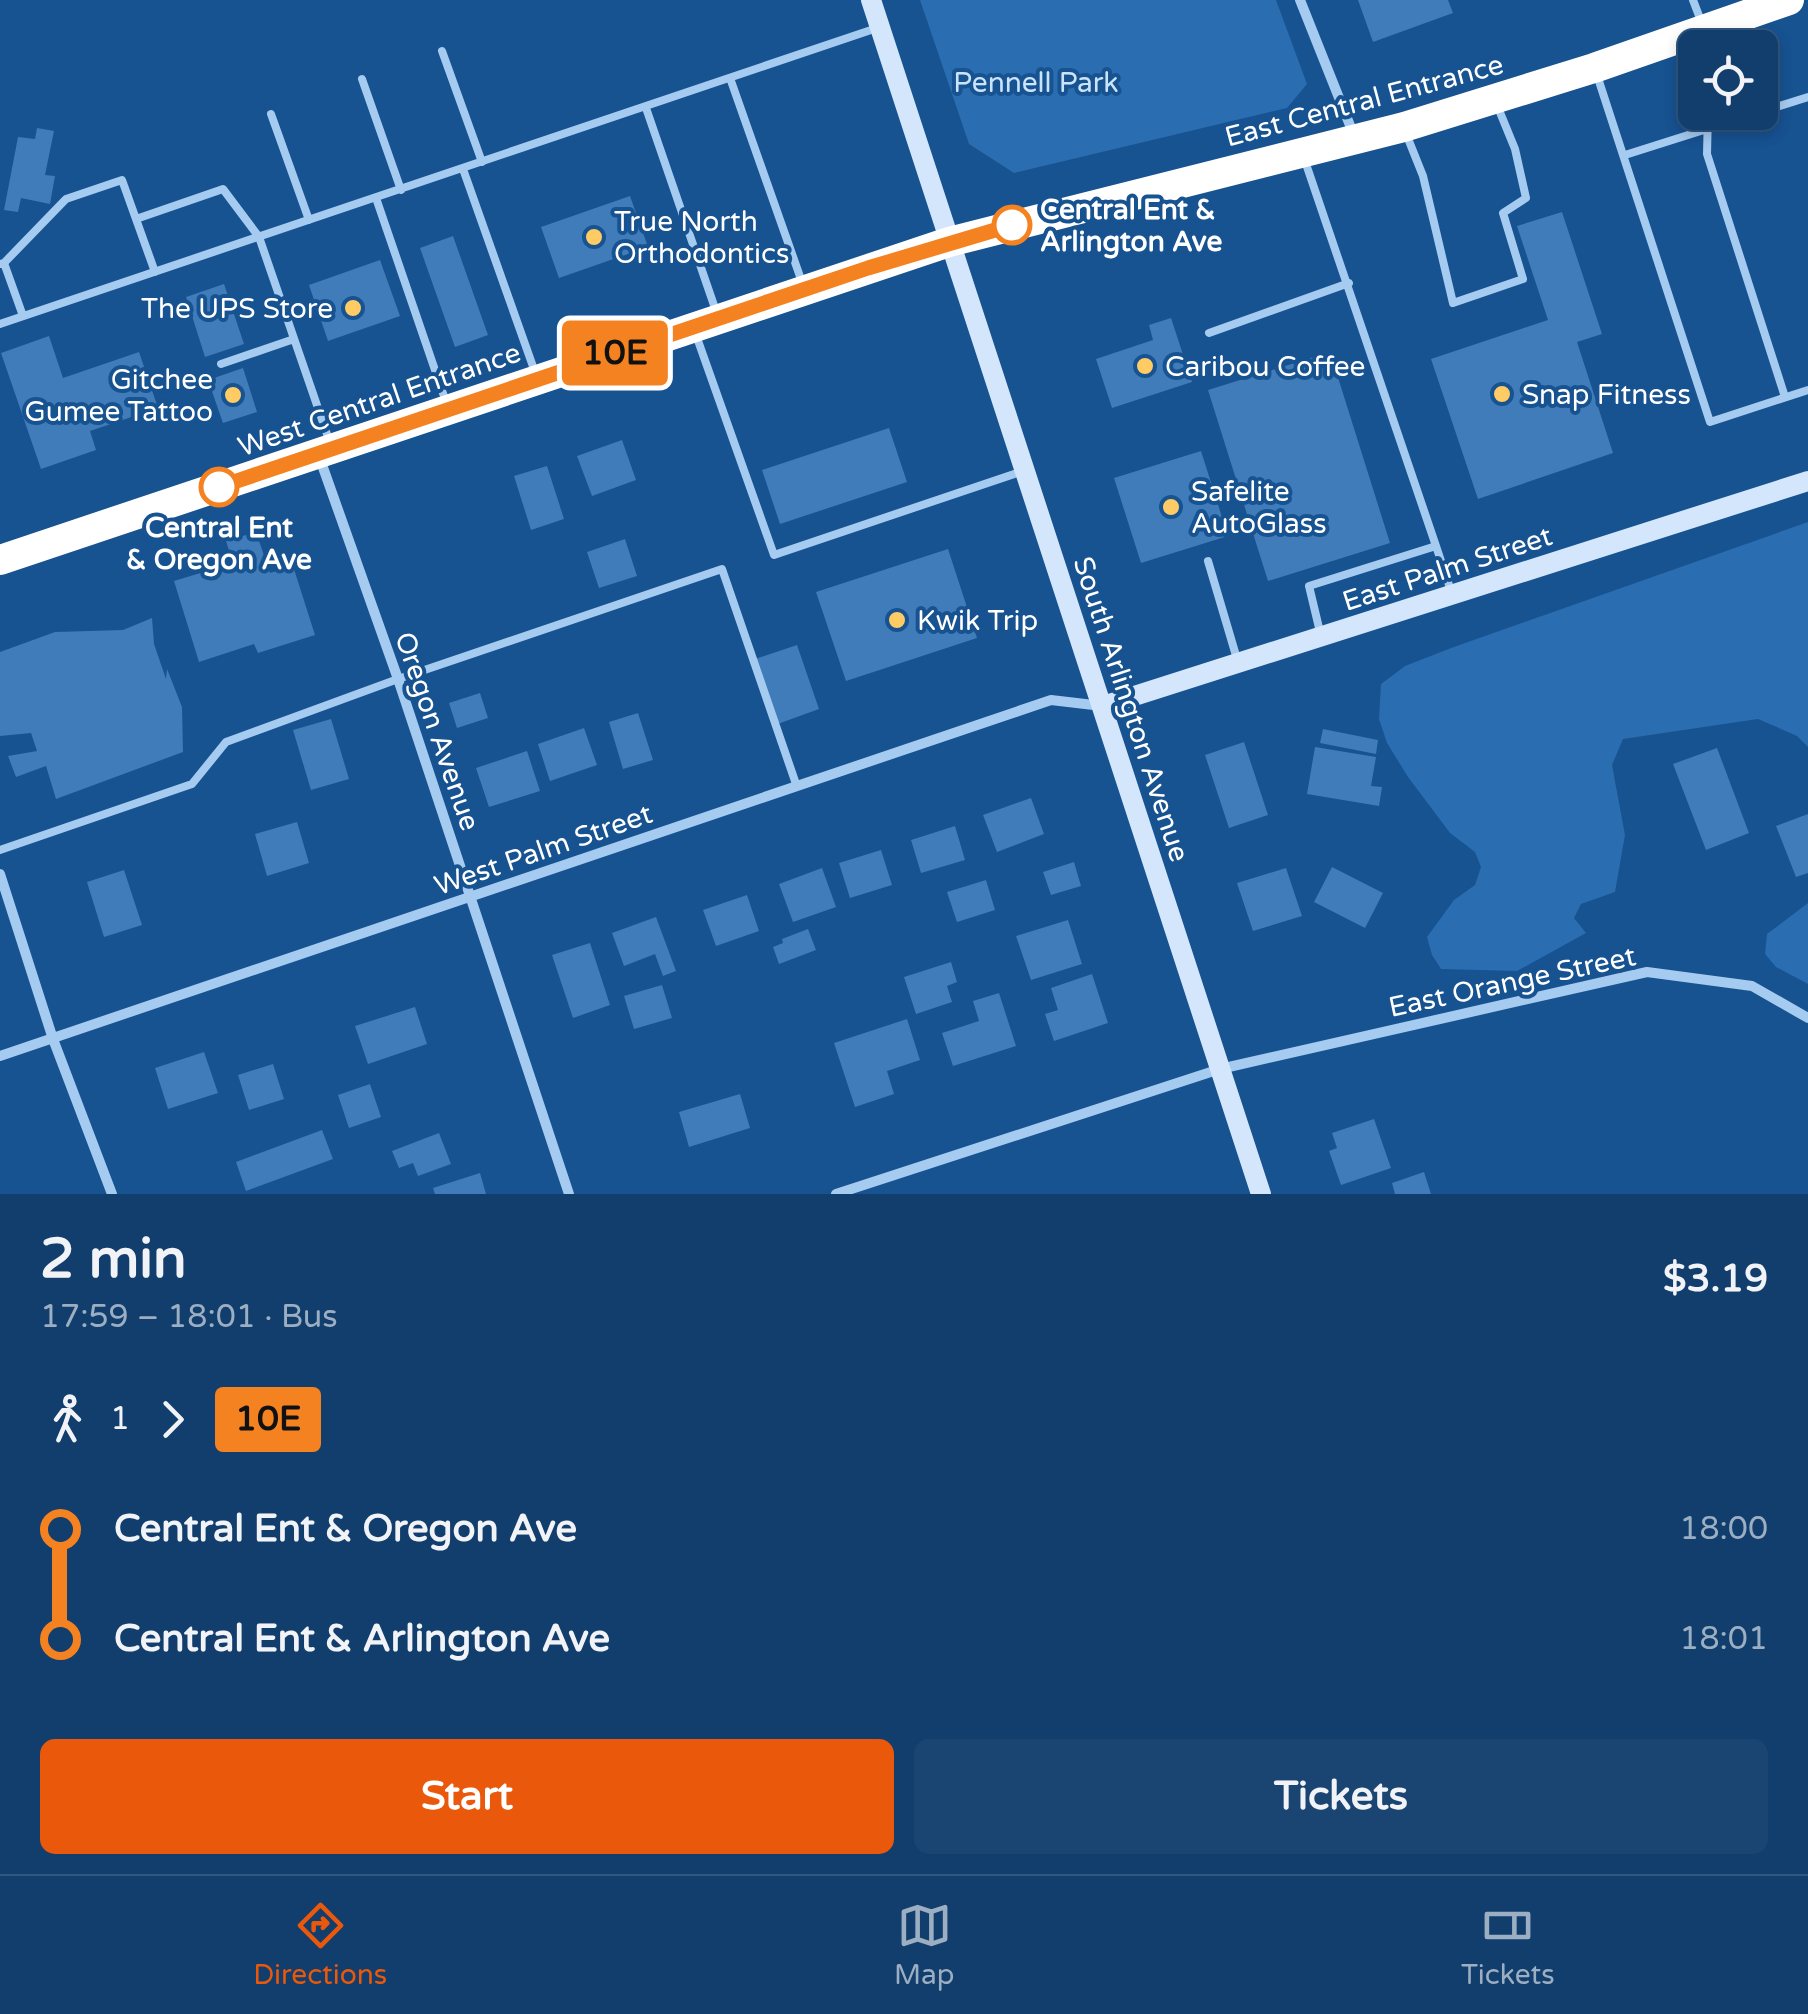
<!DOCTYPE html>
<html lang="en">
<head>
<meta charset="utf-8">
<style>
	body { margin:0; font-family:"Varela Round",sans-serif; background:#1a4572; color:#f1f3f6; height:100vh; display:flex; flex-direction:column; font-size:38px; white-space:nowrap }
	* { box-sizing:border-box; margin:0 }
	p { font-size:32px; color:#9caec2 }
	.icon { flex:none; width:55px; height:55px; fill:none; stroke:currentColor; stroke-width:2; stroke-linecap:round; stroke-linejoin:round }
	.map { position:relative; height:1194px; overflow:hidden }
	.drawer { display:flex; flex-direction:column; background:#113e6d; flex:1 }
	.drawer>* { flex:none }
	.badge { padding:0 20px; border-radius:8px; font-size:35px; line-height:65px }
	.fabs { position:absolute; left:1678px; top:30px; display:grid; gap:20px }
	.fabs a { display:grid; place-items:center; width:100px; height:100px; border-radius:15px; background:#113e6d; box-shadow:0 5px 15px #0003,0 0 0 2px #305780; font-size:50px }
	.map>.badge { position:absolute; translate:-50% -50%; box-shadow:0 0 0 5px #fff }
	.legs { display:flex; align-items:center; gap:15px; height:110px; padding:0 40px; font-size:32px }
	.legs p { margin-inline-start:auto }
	.summary { display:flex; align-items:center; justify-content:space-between; height:170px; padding:0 40px }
	h1 { font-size:55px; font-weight:700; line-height:75px }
	.button { display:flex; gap:20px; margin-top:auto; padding:20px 40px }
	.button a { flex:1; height:115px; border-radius:15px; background:#ea580c; color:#fff; font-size:40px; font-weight:700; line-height:115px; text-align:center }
	.button a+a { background:#1a4572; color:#f1f3f6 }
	ul { padding:0 40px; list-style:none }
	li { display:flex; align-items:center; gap:35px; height:110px; font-size:38px }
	li i { display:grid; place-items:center; width:15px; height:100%; margin:0 12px; background:currentColor }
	li i::after { content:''; width:25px; height:25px; margin:-12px; border:8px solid; border-radius:50%; background:#113e6d }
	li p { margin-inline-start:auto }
	li:first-child i { background:linear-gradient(#0000 50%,currentColor 0) }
	li:last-child i { background:linear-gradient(currentColor 50%,#0000 0) }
	.tabs { display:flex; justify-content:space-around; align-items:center; height:140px; border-top:2px solid #305780; background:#113e6d; font-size:28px; color:#9caec2 }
	.tabs a { display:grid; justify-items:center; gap:5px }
	.tabs .on { color:#ea580c }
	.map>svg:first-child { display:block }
	.green { fill:#2a6db0 }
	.building { fill:#407cb9 }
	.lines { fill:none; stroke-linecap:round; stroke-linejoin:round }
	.lane { stroke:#a5cbf0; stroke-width:8 }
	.street { stroke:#a5cbf0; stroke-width:10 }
	.secondary { stroke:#d3e6fb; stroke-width:20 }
	.highway { stroke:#fff; stroke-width:30 }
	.line-1-casing { stroke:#fff; stroke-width:22 }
	.line-1 { stroke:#f58220; stroke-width:15 }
	.stop-1-dot { fill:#fff; stroke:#f58220; stroke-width:5 }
	.poi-dot { fill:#ffcb64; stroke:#175291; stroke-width:4 }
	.labels { text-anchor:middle; stroke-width:8; stroke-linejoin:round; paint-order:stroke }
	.park-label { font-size:28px; fill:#cce4fb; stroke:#175291 }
	.street-label { font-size:28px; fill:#fff; stroke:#175291 }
	.stop-label { font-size:28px; font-weight:bold; fill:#fff; stroke:#175291; text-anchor:start }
	.poi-label { font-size:28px; fill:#fff; stroke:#175291; text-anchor:start }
</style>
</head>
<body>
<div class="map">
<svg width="1808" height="1194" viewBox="0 0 1808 1194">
	<rect width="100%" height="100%" fill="#175291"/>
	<path class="green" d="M920,0H1276L1307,84L1287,108L1014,173L969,144Z
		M1808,522V747L1797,736L1758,719L1623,739L1612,765L1625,835L1615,892L1581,904L1574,918L1586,933L1517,971L1441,969L1432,955L1427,937L1454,900L1475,885L1481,867L1475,852L1450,833L1408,777L1387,743L1379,719L1381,684L1405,666L1451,648Z
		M1808,903V984L1776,967L1765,954L1767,934Z"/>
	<path class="building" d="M1358,0H1448L1453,13L1373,42Z
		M37,128L54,131L45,175L55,176L50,204L21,198L18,212L4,210L18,137L35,139Z
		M630,196L648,247L559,278L541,227Z
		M1562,212L1602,334L1577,342L1613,453L1478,499L1431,359L1548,320L1517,226Z
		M453,236L488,335L455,347L420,248Z
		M380,260L400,316L328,341L309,285Z
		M224,284L244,344L205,357L186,297Z
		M1171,318L1192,382L1112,408L1096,359L1153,340L1149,325Z
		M49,336L63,378L139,352L158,408L90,431L96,450L41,469L1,353Z
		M1330,352L1390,543L1268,581L1208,390Z
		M243,368L257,412L223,423L208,380Z
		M889,428L907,482L780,524L762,470Z
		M622,440L636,480L592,496L577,456Z
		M1201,451L1228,536L1141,563L1114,478Z
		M547,466L564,519L531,530L514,476Z
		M256,532L270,573L293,566L315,635L258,653L254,644L199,662L174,581L233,563L226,541Z
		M625,539L637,576L599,588L587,552Z
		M948,549L977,638L846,681L816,592Z
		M152,618L154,644L166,679L167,669L182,707L183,752L56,799L46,766L16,777L8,756L37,751L31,733L0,736V652L55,632L123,630Z
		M797,645L819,709L775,725L752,660Z
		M480,693L488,718L457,728L449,703Z
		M638,713L653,760L623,769L609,722Z
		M331,719L349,779L311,790L293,730Z
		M584,728L597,765L550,781L538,744Z
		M1323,729L1378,740L1376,754L1320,743Z
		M1244,742L1268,815L1229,828L1205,755Z
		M1315,747L1376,757L1371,786L1382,787L1379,806L1307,794Z
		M1717,748L1749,833L1706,850L1673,764Z
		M527,751L540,791L489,807L476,768Z
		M1031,798L1044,834L997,852L983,815Z
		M1808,814V873L1796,877L1776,826Z
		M297,822L309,863L267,876L255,834Z
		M955,826L965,860L921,873L911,840Z
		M881,850L892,885L850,898L839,863Z
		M1074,862L1081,886L1051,895L1043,872Z
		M1332,867L1383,893L1365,928L1314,902Z
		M822,868L836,907L793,922L779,884Z
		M1286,868L1302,916L1253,931L1237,883Z
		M124,870L142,925L104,937L87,882Z
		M986,880L995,910L957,922L947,892Z
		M747,895L759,931L716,946L703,910Z
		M656,917L676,971L663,976L655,954L624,966L612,933Z
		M1068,920L1082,964L1031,980L1016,936Z
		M808,929L816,950L779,964L773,947L783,943L782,939Z
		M590,943L610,1005L573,1018L552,955Z
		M951,962L957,982L947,986L952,1002L916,1014L904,977Z
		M1092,974L1108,1023L1054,1041L1045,1014L1058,1010L1051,988Z
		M662,985L672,1018L634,1029L624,996Z
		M999,993L1016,1046L953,1066L942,1033L979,1021L973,1001Z
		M415,1007L427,1044L368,1064L355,1026Z
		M907,1019L920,1060L887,1071L894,1094L855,1107L834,1043Z
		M204,1052L218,1093L168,1109L155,1068Z
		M273,1064L284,1099L249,1110L238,1075Z
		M370,1084L381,1117L349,1128L338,1095Z
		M740,1094L750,1128L689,1147L679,1112Z
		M1374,1119L1391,1168L1341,1185L1329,1151L1337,1148L1332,1133Z
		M322,1130L333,1159L246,1191L236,1162Z
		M439,1133L451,1164L418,1176L413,1163L399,1168L392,1151Z
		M1424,1172L1431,1194H1395L1392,1183Z
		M480,1173L486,1194H435L433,1188Z"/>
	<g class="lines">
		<path class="lane" d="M1693,0L1701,21
			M1688,40L1695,59
			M442,51L482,162
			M1596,72L1710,422L1808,390
			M730,78L803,285
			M362,79L401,190
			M646,108L717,314
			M1708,112L1707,154L1785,397
			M271,114L309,220
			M1407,136L1423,176L1453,303L1523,279L1503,213L1526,198L1515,149L1497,105
			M1625,155L1808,97
			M1304,158L1436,546
			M463,169L536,375
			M376,198L447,405
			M136,219L223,189L259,237L329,440
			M4,263L66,199L122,180L155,272
			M0,264L4,263L23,316
			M0,324L877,28
			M1209,333L1349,283
			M696,335L774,555L1023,471
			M221,364L294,339
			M1208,561L1237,659
			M1320,632L1309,586L1436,546L1452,594
			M0,850L192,784L226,742L398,679L722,569L796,784"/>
		<path class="street" d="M1300,0L1355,138
			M320,459L398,679L569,1194
			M0,874L53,1039L112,1194
			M0,1056L1051,700L1102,706
			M836,1194L1220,1069L1647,972L1752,986L1808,1018"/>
		<path class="secondary" d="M871,0L1261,1194
			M1103,706L1808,481"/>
		<path class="highway" d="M0,560L949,242L1404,127L1594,68L1789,0"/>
	</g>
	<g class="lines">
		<g class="line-1-casing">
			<path id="line-1" d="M219,487L868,268L1012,225"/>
		</g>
		<use href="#line-1" class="line-1"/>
	</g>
	<g class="stop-1-dot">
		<circle cx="1012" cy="225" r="18"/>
		<circle cx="219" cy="487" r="18"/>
	</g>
	<g class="poi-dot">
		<circle cx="594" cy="237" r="10"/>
		<circle cx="353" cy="308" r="10"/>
		<circle cx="1145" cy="366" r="10"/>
		<circle cx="1502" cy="394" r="10"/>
		<circle cx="233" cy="395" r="10"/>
		<circle cx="1171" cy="507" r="10"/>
		<circle cx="897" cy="620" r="10"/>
	</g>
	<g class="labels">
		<g class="park-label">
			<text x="1036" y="92">Pennell Park</text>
		</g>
		<g class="street-label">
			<text transform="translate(1364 100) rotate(-15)" y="10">East Central Entrance</text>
			<text transform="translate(379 399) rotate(-19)" y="10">West Central Entrance</text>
			<text transform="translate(1447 568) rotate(-18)" y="10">East Palm Street</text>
			<text transform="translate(1132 709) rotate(72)" y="10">South Arlington Avenue</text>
			<text transform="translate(438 731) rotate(71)" y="10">Oregon Avenue</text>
			<text transform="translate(543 849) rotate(-19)" y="10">West Palm Street</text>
			<text transform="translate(1512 981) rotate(-12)" y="10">East Orange Street</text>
		</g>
		<g class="stop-label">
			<text x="1040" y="219">Central Ent &amp;<tspan x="1040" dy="32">Arlington Ave</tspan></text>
			<text x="219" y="537" text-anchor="middle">Central Ent<tspan x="219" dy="32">&amp; Oregon Ave</tspan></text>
		</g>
		<g class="poi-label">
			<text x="614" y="231">True North<tspan x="614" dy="32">Orthodontics</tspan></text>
			<text x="333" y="318" text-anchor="end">The UPS Store</text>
			<text x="1165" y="376">Caribou Coffee</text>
			<text x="213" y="389" text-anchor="end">Gitchee<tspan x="213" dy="32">Gumee Tattoo</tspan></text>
			<text x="1522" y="404">Snap Fitness</text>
			<text x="1191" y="501">Safelite<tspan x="1191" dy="32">AutoGlass</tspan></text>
			<text x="917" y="630">Kwik Trip</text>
		</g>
	</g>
</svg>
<div class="fabs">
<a><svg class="icon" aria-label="locate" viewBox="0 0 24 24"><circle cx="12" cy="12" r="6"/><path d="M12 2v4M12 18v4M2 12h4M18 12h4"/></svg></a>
</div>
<b class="badge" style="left:615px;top:353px;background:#f58220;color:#111">10E</b>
</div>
<section class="drawer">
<div class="summary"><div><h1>2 min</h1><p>17:59 – 18:01 · Bus</p></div><b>$3.19</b></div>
<div class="legs"><svg class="icon" aria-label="walk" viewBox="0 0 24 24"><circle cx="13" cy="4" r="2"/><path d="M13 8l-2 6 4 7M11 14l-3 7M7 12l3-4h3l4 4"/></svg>1<svg class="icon" aria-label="forward" viewBox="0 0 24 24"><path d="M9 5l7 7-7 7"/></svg><b class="badge" style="background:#f58220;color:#111">10E</b></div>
<ul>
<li><i style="color:#f58220"></i><b>Central Ent &amp; Oregon Ave</b><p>18:00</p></li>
<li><i style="color:#f58220"></i><b>Central Ent &amp; Arlington Ave</b><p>18:01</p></li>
</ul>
<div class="button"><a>Start</a><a>Tickets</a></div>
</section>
<nav class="tabs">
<a class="on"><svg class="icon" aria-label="directions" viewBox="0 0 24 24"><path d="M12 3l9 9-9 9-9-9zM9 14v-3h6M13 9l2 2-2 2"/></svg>Directions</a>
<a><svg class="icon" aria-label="map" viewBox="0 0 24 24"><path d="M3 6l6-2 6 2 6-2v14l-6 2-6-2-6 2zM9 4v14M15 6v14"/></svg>Map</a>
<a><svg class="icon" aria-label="tickets" viewBox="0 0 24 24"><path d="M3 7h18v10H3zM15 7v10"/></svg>Tickets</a>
</nav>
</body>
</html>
